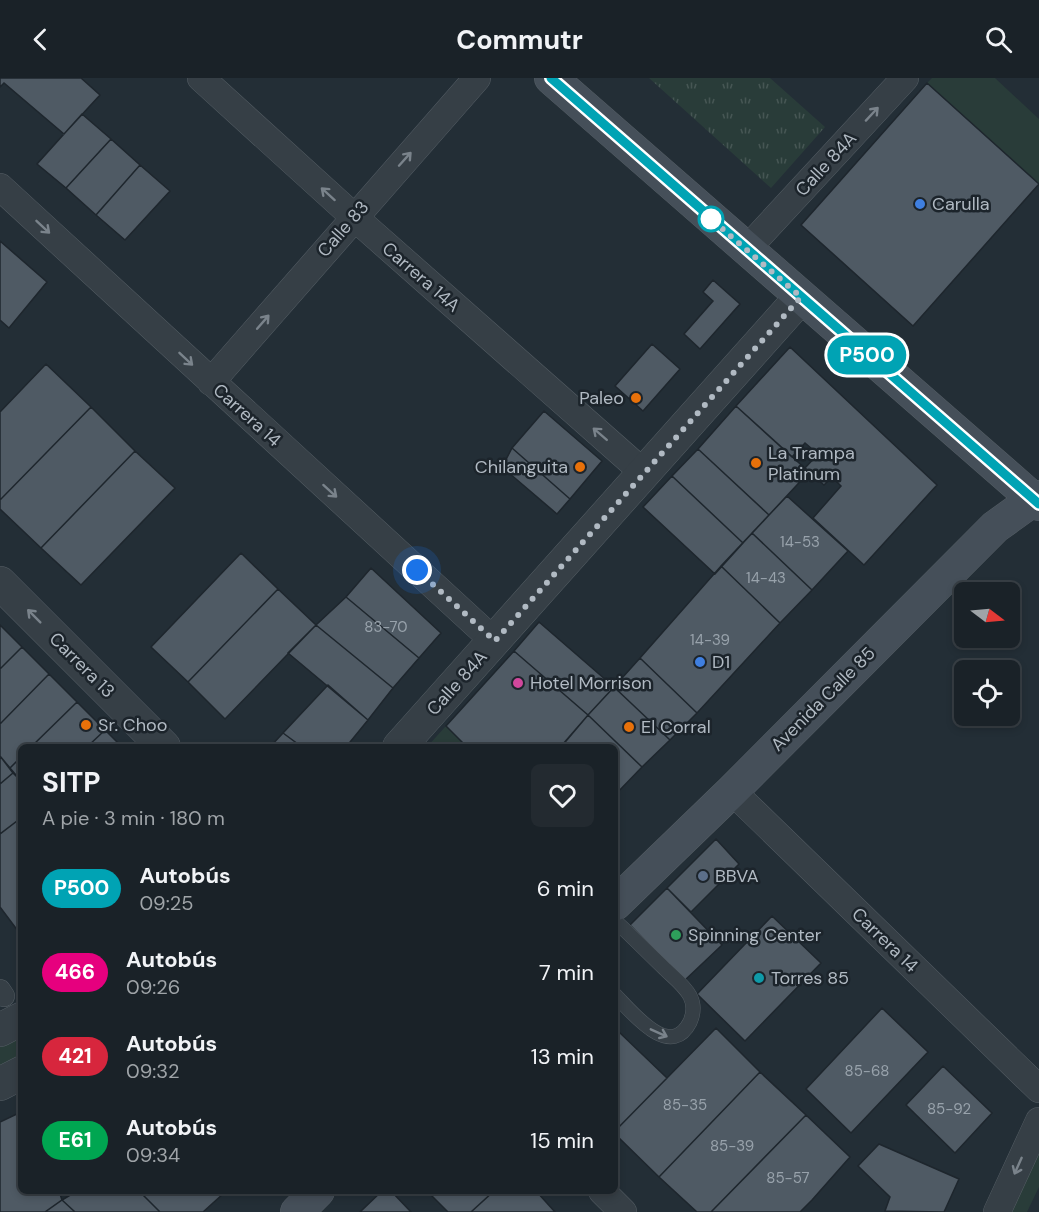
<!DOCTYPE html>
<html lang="es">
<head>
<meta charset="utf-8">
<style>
	body { margin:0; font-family:"DM Sans",sans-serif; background:#232a30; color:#f1f3f6; height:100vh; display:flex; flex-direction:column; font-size:22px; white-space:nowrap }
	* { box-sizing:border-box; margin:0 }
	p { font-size:20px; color:#9fa4a8 }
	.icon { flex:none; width:33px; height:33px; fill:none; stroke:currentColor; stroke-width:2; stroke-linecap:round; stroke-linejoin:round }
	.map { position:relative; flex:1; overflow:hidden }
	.sheet { position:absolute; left:18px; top:666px; width:600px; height:450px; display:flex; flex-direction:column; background:#1a2228; border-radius:9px; box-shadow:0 3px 9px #0003,0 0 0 2px #383f45 }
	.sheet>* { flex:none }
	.badge { padding:0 12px; border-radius:20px; font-size:21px; line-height:39px }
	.needle { width:39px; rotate:106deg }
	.fabs { position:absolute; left:954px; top:504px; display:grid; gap:12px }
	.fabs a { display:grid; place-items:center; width:66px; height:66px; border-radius:9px; background:#1a2228; box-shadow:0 3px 9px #0003,0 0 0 2px #383f45; font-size:30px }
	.you { position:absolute; width:30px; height:30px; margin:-15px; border:4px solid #fff; border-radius:50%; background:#1a73e8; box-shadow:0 0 0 9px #1a73e833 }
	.map>.badge { position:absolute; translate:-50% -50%; box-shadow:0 0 0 3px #fff }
	.round { display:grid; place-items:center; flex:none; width:63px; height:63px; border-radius:9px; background:#232a30 }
	.summary { display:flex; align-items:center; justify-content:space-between; height:102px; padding:0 24px }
	h1 { font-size:28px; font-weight:700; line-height:45px }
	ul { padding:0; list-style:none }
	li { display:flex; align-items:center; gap:18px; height:84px; padding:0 24px }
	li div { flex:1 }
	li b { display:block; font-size:22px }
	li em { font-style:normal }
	li .badge { min-width:66px; font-weight:700; text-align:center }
	header { display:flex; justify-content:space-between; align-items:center; height:78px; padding:0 24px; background:#1a2228; font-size:27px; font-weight:700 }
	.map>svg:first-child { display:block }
	.green { fill:#293c39 }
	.park { fill:url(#park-tufts) }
	.building { fill:#4f5a64; stroke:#1e262d; stroke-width:1.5 }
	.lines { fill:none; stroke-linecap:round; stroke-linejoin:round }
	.service-casing { stroke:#545d64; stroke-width:15 }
	.pedestrian-casing { stroke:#545d64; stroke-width:22 }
	.minor-casing { stroke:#545d64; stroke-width:28 }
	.tertiary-casing { stroke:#545d64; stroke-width:34 }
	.secondary-casing { stroke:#545d64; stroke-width:34 }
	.service { stroke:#363f46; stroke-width:14 }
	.pedestrian { stroke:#363f46; stroke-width:21 }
	.minor { stroke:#363f46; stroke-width:27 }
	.tertiary { stroke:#363f46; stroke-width:33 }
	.secondary { stroke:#454f59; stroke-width:33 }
	.oneway { stroke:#7a838b }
	.line-casing { stroke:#fff; stroke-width:14 }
	.line { stroke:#00a3b4; stroke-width:9 }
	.walk { stroke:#b1bac3; stroke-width:6; stroke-dasharray:0 10.8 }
	.shop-dot { fill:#3f7fe0; stroke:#1c242b; stroke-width:2 }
	.stop-dot { fill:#fff; stroke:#00a3b4; stroke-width:3 }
	.food-dot { fill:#e8710a; stroke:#1c242b; stroke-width:2 }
	.hotel-dot { fill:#d1479c; stroke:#1c242b; stroke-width:2 }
	.service-dot { fill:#5c6f8a; stroke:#1c242b; stroke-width:2 }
	.leisure-dot { fill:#2e9e5b; stroke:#1c242b; stroke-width:2 }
	.culture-dot { fill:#0f9aa8; stroke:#1c242b; stroke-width:2 }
	.labels { text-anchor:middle; stroke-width:5; stroke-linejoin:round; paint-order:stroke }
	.number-label { font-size:15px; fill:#98a2ab }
	.street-label { font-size:18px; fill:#b1bac3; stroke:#1c242b }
	.poi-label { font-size:18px; fill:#b1bac3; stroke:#1c242b; text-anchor:start }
</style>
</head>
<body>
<header><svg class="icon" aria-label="back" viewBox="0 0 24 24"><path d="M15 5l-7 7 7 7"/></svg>Commutr<svg class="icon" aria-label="search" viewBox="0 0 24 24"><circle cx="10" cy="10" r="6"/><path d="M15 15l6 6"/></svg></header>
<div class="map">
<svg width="1039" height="1134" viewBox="0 0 1039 1134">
	<defs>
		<pattern id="park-tufts" width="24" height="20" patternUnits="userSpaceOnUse" patternTransform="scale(1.5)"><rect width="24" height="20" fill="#293c39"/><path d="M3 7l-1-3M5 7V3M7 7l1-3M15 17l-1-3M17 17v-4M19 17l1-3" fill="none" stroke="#465654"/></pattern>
	</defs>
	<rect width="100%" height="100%" fill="#232e36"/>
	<path class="green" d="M932,0H995L1039,41V106L927,5Z
		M21,955V985L0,995V966Z
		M1039,1069V1109L1027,1134H1009Z"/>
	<path class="park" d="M649,0H770L825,49L771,110Z
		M446,648L467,669H427Z"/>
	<path class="building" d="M0,0H81L100,17L64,56L4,5L0,9Z
		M927,5L1039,106L913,248L801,147Z
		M82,36L111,61L66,110L37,86Z
		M111,61L140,87L96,137L66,110Z
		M140,87L170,113L125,162L96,137Z
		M0,163L47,204L9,250L0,242Z
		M713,202L740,226L700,271L684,256L713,223L703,214Z
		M652,266L680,291L643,333L615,308Z
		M790,269L937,407L864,487L813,440L841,408L832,399L824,407L805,390L818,376L805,365L792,379L736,328Z
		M46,286L91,329L0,422V334Z
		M736,328L809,394L769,437L698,371Z
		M91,329L135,373L41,470L0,431V422Z
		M544,333L602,383L570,421L512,370Z
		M512,370L570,421L557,436L502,389Z
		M698,371L769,437L743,465L672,398Z
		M135,373L175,410L81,507L41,470Z
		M672,398L743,465L715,496L643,429Z
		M787,418L848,473L812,512L752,455Z
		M752,455L812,512L780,545L721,488Z
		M241,475L278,511L188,604L151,569Z
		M721,488L780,545L697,635L640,580Z
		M371,490L441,555L419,580L346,519Z
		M278,511L316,547L225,641L188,604Z
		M346,519L419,580L393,610L316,547Z
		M539,544L614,609L588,637L514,573Z
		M0,547L22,569L0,591Z
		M316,547L393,610L368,642L288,575Z
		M22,569L49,596L0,646V591Z
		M514,573L588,637L561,669H467L446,648Z
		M640,580L697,635L670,662L614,609Z
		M49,596L77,624L31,669H21V679L10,690L0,678V646Z
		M328,607L368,642L346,669H302L283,655Z
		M614,609L670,662L642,689L588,637Z
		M77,624L105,652L87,669H31Z
		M588,637L642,689L615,717V669H566L563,666Z
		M105,652L122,669H87Z
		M283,655L302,669H270Z
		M0,678L13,695L0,706Z
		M21,679V703L10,690Z
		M13,695L21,703V740L0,756V706Z
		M21,740V857L0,829V756Z
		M716,761L739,786L691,834L667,810Z
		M667,810L722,867L684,903L630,847Z
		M772,838L821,885L745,963L697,916Z
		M882,930L928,974L851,1055L806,1011Z
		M716,950L760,994L659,1099L615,1056V1053Z
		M619,954L667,1000L615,1053V958Z
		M943,988L992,1035L955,1075L906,1027Z
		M760,994L806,1037L711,1134H697L659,1099Z
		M21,1034V1113H59L62,1122L45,1134H0V1044Z
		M806,1037L850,1079L812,1122L800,1134H711Z
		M879,1066L959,1101L944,1134L885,1133L890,1119L858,1088Z
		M77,1113H139L160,1134H75L62,1122Z
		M139,1113H222L224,1115L203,1134H160Z
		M382,1113H391L411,1134H360Z
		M435,1113H494L471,1134H448L431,1117Z
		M494,1113H536L555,1134H471Z
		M62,1122L75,1134H45Z"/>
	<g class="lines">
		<g class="service-casing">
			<path id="service" d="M615,843C632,858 648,875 665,891C673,899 684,907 690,918C694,926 694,935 690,944C670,983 632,934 615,917"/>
		</g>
		<g class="pedestrian-casing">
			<path id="pedestrian" d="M0,912L4,918"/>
		</g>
		<g class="minor-casing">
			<path id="minor" d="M201,0L354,139L644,395
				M0,109L494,563
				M746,172L905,0
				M211,304L477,0
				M732,713L1039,1011
				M602,1113L623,1134
				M997,1134L1039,1043"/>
		</g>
		<g class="tertiary-casing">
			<path id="tertiary" d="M0,505L164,669
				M399,669L801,219
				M0,952L21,941
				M0,1006L21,995"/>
		</g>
		<g class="secondary-casing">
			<path id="secondary" d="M551,0L1039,426
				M615,826L732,713L995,449L1034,421L1039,419
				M297,1134L318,1113"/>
		</g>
		<use href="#service" class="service"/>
		<use href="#pedestrian" class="pedestrian"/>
		<use href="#minor" class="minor"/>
		<use href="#tertiary" class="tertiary"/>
		<use href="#secondary" class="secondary"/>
	</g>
	<defs><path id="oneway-shaft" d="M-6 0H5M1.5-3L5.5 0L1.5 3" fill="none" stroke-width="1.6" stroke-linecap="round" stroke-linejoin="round" transform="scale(1.5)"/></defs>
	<g class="oneway">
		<use href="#oneway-shaft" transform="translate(872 36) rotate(-47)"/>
		<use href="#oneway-shaft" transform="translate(405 81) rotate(-48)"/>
		<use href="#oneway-shaft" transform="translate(328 116) rotate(-138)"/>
		<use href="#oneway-shaft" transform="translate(43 149) rotate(43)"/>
		<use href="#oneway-shaft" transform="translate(263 244) rotate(-49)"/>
		<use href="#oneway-shaft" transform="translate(186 281) rotate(43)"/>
		<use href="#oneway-shaft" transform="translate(600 356) rotate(-139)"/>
		<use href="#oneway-shaft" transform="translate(330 413) rotate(42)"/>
		<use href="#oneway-shaft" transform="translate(34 538) rotate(-135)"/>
		<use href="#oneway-shaft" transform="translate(659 955) rotate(24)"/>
		<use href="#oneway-shaft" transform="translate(1018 1088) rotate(114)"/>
	</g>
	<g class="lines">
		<g class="line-casing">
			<path id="line" d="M551,0L1039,426"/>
		</g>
		<use href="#line" class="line"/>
		<path class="walk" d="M417,492L495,563L801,219L711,141"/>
	</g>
	<g class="shop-dot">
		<circle cx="920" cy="126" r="6"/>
		<circle cx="700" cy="584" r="6"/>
	</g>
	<circle class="stop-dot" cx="711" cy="141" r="12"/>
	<g class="food-dot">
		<circle cx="636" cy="320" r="6"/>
		<circle cx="756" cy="385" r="6"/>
		<circle cx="580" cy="389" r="6"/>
		<circle cx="86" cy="647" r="6"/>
		<circle cx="629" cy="649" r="6"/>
	</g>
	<circle class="hotel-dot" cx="518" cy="605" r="6"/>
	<circle class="service-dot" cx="703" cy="798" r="6"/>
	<circle class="leisure-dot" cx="676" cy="857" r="6"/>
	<circle class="culture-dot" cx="759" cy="900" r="6"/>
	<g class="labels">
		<g class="number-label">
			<text x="800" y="469">14-53</text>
			<text x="766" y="505">14-43</text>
			<text x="386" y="554">83-70</text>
			<text x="710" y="567">14-39</text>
			<text x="867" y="998">85-68</text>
			<text x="685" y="1032">85-35</text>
			<text x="949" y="1036">85-92</text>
			<text x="732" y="1073">85-39</text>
			<text x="788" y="1105">85-57</text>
		</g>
		<g class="street-label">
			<text transform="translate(826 86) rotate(-47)" y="6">Calle 84A</text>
			<text transform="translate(343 151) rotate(-49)" y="6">Calle 83</text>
			<text transform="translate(421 199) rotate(41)" y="6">Carrera 14A</text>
			<text transform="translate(247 337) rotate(42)" y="6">Carrera 14</text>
			<text transform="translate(82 587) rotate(45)" y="6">Carrera 13</text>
			<text transform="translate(457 605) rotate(-48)" y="6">Calle 84A</text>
			<text transform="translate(823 621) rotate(-45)" y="6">Avenida Calle 85</text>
			<text transform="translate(885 862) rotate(44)" y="6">Carrera 14</text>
		</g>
		<g class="poi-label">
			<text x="932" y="132">Carulla</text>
			<text x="624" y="326" text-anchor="end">Paleo</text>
			<text x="768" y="381">La Trampa<tspan x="768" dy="21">Platinum</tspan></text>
			<text x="568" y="395" text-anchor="end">Chilanguita</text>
			<text x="712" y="590">D1</text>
			<text x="530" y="611">Hotel Morrison</text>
			<text x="98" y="653">Sr. Choo</text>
			<text x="641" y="655">El Corral</text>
			<text x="715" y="804">BBVA</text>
			<text x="688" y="863">Spinning Center</text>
			<text x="771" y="906">Torres 85</text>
		</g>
	</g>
</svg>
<div class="fabs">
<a><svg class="needle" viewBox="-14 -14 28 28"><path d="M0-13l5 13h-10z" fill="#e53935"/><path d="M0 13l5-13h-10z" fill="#9fa4a8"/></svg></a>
<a><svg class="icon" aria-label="locate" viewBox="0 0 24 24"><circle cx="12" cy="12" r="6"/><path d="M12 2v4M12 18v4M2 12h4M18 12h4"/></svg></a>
</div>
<div class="you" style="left:417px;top:492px"></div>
<b class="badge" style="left:867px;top:277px;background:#00a3b4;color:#fff">P500</b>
<section class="sheet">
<div class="summary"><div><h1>SITP</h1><p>A pie · 3 min · 180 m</p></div><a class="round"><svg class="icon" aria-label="heart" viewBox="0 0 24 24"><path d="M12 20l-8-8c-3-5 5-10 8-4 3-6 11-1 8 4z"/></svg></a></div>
<ul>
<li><span class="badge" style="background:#00a3b4;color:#fff">P500</span><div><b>Autobús</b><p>09:25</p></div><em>6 min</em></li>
<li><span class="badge" style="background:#e6007e;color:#fff">466</span><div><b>Autobús</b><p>09:26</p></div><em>7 min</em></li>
<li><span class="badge" style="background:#d7263d;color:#fff">421</span><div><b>Autobús</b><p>09:32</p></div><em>13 min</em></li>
<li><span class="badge" style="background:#00a651;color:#fff">E61</span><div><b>Autobús</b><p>09:34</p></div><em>15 min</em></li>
</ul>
</section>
</div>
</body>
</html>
